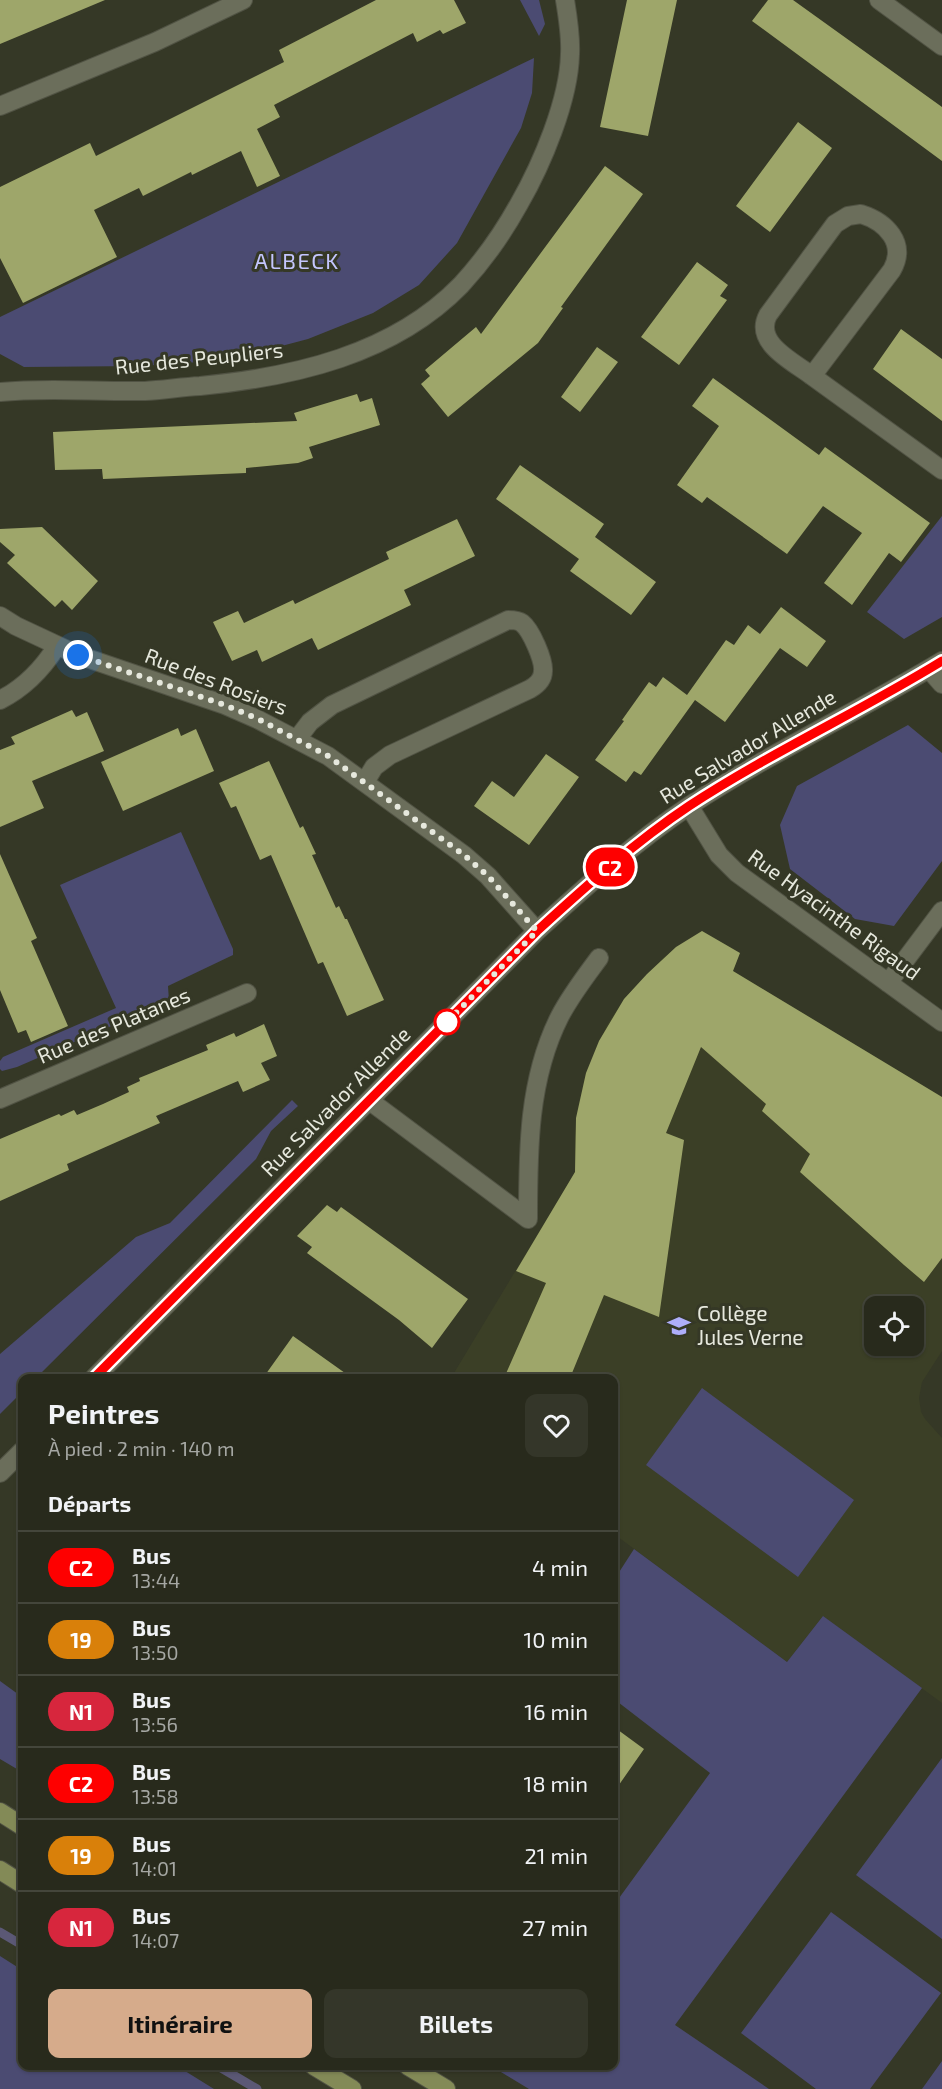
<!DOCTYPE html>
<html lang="fr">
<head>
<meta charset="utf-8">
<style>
	body { margin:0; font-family:"Exo 2",sans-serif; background:#343629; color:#f1f3f6; height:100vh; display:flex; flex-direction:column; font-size:22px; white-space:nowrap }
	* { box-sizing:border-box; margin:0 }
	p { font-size:20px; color:#a5a7a3 }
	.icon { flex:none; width:33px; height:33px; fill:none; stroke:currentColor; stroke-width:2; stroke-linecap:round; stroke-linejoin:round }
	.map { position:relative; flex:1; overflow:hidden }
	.side { position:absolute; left:18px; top:1374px; width:600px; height:696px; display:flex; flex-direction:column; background:#282a1c; border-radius:12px; box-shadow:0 2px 4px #0004,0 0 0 2px #44463b }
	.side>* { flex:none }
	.badge { padding:0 12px; border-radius:20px; font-size:21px; line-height:39px }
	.fabs { position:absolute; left:864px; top:1296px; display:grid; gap:12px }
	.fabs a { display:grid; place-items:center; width:60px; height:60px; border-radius:12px; background:#282a1c; box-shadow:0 2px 4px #0004,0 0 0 2px #44463b; font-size:30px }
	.you { position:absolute; width:30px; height:30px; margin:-15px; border:4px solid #fff; border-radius:50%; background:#1a73e8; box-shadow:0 0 0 9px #1a73e833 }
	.map>.badge { position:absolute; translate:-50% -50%; box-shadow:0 0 0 3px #fff }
	h2 { padding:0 30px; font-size:22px; line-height:54px }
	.round { display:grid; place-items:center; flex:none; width:63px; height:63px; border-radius:12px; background:#343629 }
	.headline { display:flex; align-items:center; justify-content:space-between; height:102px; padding:0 30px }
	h1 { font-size:28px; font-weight:700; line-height:45px }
	.primary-button { display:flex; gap:12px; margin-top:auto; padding:12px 30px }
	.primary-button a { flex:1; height:69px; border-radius:12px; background:#d6ab8b; color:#111; font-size:24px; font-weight:700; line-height:69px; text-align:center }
	.primary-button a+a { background:#343629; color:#f1f3f6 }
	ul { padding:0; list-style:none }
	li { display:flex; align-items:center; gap:18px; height:72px; padding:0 30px; border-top:2px solid #44463b }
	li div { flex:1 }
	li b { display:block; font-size:22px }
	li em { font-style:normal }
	li .badge { min-width:66px; font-weight:700; text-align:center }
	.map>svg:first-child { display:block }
	.built { fill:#3b3f26; fill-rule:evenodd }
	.green { fill:#4b4b72 }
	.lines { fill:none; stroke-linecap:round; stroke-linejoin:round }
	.stream { stroke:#5b5875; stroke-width:9 }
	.building { fill:#9ea66a }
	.minor-casing { stroke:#515344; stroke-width:20 }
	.major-casing { stroke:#515344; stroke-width:20 }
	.minor { stroke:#6b6e5b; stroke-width:18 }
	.major { stroke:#838a57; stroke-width:18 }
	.line-casing { stroke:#fff; stroke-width:14 }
	.line { stroke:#fe0000; stroke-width:9 }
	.walk { stroke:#e6e8dd; stroke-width:6; stroke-dasharray:0 10.8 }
	.stop-dot { fill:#fff; stroke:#fe0000; stroke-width:3 }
	.labels { text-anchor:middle; stroke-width:6; stroke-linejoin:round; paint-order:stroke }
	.street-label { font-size:21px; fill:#e6e8dd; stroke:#353826 }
	.poi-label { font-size:21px; fill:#e6e8dd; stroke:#353826; text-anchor:start }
	.neighbourhood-label { font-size:22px; letter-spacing:1.5px; fill:#c4c6ff; stroke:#353826 }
</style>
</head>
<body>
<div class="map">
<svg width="942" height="2089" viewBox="0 0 942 2089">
	<rect width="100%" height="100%" fill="#353826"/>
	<path class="built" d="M702,931L740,953L733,971L942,1097V1351L922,1382L919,1398L921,1412L925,1419L942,1438V1703L823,1616L787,1662L614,1534V1378H451L575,1172V1136L578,1107L586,1073L607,1025L624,999L663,958ZM874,1306H914V1346H874Z"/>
	<path class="green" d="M520,0H539L545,24L539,36Z
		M534,58L532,93L521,128L457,243L419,285L373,313L308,339L228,360L141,366L24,367L0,354V317Z
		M942,516V617L904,639L867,612Z
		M908,725L942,753V861L894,926L855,919L790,869L780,825L797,786Z
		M181,832L233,949V955L168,986L169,1001L17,1067L2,1071L0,1069V1061L3,1057L116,1008L60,885Z
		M292,1100L298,1106L271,1131L256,1159L36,1378H22V1392L0,1414V1354L136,1237L170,1223Z
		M702,1388L854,1500L798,1577L646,1465Z
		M634,1549L787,1662L823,1616L922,1688L675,2025L769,2089H529L491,2066H614V1905L710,1773L614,1699V1580Z
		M0,1681L22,1697V1772L0,1759Z
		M942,1758V1939L856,1875Z
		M831,1912L941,1993L870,2089H816L741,2033Z
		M0,1956L22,1970V2066H177L214,2089H0Z
		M942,2061V2089H922Z"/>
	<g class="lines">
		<path class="stream" d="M0,1932L22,1945
			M218,2066L257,2089"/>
	</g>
	<path class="building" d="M0,0H105L0,44Z
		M376,0H454L466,23L443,34L440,30L417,42L413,33L274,105L280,117L257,129L280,176L257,187L241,151L192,175L191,172L143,196L139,188L94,210L117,257L23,303L0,258V187L90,143L96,156L284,62L279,50Z
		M627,0H677L648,136L600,127Z
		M768,0H793L942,107V161L752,21Z
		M798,122L832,148L770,232L736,206Z
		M605,166L643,194L561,307L563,308L538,343L448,417L421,384L430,376L425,370L476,327L481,334Z
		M697,262L728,285L720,296L727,300L679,365L641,337Z
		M901,329L942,359V421L873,369Z
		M597,347L618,362L580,412L561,397Z
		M713,378L819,455L825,447L930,523L901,562L889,553L852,605L824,583L862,533L823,506L787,554L707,497L702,503L677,485L719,426L692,406Z
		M357,394L360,402L372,398L380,425L309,447L313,458L298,463L246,468V473L103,479L102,469L55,470L53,432L297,421L294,413Z
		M520,465L604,524L595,537L656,582L631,615L570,571L579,559L496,499Z
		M457,519L475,556L404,590L411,605L318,650L312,638L262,662L257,650L232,661L213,622L238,611L244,623L293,600L295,604L389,559L386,552Z
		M42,527L98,581L72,610L62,600L55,607L7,563L15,555L0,542V529Z
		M781,607L826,641L807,667L780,648L725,722L695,700L641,775L634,771L626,782L595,760L624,721L622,720L649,682L656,687L663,677L687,695L726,640L734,645L748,625L760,634Z
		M72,710L76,717L87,712L104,751L32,781L44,808L0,827V750L15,744L11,737Z
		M178,728L181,736L196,729L214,771L123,811L101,762Z
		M546,754L579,777L529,845L474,806L492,781L514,797Z
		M269,761L300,828L303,826L309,839L316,854L312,855L336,908L339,906L345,919H347L384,1000L347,1016L323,962L318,964L271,855L260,860L236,806L231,808L219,783Z
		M0,854L37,938L31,941L68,1026L31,1042L26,1030L18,1033L0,990Z
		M702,931L740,953L733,971L942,1097V1258L924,1282L904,1265L800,1172L810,1154L762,1111L766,1104L701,1047L666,1133L684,1140L659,1317L604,1295L570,1378H504L546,1283L516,1271L575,1172L576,1118L586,1073L599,1041L624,999L647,974L676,947Z
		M264,1024L277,1056L261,1063L270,1080L243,1092L238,1081L156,1116L160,1123L67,1164L69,1170L0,1201V1139L59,1114L61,1116L74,1110L77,1115L103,1104L129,1092L127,1087L140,1081L139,1078L208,1050L206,1045L234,1033L236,1037Z
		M327,1205L337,1212L341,1207L468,1299L432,1348L399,1320L307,1253L312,1247L297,1236Z
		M293,1336L352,1378H263Z
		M614,1727L644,1749L614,1792Z"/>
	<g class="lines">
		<g class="minor-casing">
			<path id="minor" d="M879,0L942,46
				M0,106L155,42L243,0
				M861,214C886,222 907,243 892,270L812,376C794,362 753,343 768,315L835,224L848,216Z
				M812,376L942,470
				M0,392C48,387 97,392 145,391C163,390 182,387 200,386C293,377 393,355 461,285C484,260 503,233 519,204C542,164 569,100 570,54C571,36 568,18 565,0
				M0,616L16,626L78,655L225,705L257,719L328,756L464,855L488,876L537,931
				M929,669L942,684
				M0,700C24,688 43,668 57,646
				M297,739L310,722L332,705L508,620C513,620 518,620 522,623C531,630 544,660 543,671C543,680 537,685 530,689L390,755L374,767L365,782
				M689,806L719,855L737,873L942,1022
				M888,983L942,911
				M0,1099L247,993
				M370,1101L528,1219C528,1150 528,1079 560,1016C571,995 585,977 599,958
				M94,1378L537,931C585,887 635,842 689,806C770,753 859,711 942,661
				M0,1473L22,1451"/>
		</g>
		<g class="major-casing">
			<path id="major" d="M0,1812L22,1826
				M0,1870L22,1884
				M314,2066L352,2089
				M408,2066L446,2089"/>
		</g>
		<use href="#minor" class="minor"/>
		<use href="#major" class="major"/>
	</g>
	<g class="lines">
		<g class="line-casing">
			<path id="line" d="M94,1378L537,931C585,887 635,842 689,806C770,753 859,712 942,661"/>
		</g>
		<use href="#line" class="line"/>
		<path class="walk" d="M78,655L225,705L258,719L328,756L464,855L488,876L537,931L447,1022"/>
	</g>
	<defs>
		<g id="school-bare" transform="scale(1.8)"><path d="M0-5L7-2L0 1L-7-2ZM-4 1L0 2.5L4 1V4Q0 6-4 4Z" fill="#aeaefa" stroke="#353826" stroke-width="2.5" paint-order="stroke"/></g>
	</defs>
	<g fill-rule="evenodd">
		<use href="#school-bare" x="679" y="1326"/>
	</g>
	<circle class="stop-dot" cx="447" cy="1022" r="12"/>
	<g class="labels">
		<g class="street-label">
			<text transform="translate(199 359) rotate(-6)" y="7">Rue des Peupliers</text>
			<text transform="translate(216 682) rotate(21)" y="7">Rue des Rosiers</text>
			<text transform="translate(748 747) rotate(-31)" y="7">Rue Salvador Allende</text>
			<text transform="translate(834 915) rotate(36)" y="7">Rue Hyacinthe Rigaud</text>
			<text transform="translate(114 1026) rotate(-23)" y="7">Rue des Platanes</text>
			<text transform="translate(336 1102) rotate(-45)" y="7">Rue Salvador Allende</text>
		</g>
		<g class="poi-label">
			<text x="697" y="1321">Collège<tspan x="697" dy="24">Jules Verne</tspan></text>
		</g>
		<g class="neighbourhood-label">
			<text x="297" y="269">ALBECK</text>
		</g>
	</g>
</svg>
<div class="fabs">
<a><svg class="icon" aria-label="locate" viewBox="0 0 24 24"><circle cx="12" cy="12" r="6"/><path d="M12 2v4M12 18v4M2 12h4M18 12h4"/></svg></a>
</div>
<div class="you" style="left:78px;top:655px"></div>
<b class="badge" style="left:610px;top:867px;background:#fe0000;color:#fff">C2</b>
<section class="side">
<div class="headline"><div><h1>Peintres</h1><p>À pied · 2 min · 140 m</p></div><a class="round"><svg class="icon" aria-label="heart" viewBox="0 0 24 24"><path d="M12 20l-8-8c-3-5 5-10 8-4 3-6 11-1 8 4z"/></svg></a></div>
<h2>Départs</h2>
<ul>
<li><span class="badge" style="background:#fe0000;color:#fff">C2</span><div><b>Bus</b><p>13:44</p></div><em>4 min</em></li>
<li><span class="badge" style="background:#d9800a;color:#fff">19</span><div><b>Bus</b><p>13:50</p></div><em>10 min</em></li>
<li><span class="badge" style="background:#d7263d;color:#fff">N1</span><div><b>Bus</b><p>13:56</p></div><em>16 min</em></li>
<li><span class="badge" style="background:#fe0000;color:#fff">C2</span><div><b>Bus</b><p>13:58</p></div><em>18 min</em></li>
<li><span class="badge" style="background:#d9800a;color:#fff">19</span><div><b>Bus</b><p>14:01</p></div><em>21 min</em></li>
<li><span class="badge" style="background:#d7263d;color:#fff">N1</span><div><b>Bus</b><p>14:07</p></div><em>27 min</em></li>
</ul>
<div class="primary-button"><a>Itinéraire</a><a>Billets</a></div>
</section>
</div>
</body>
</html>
